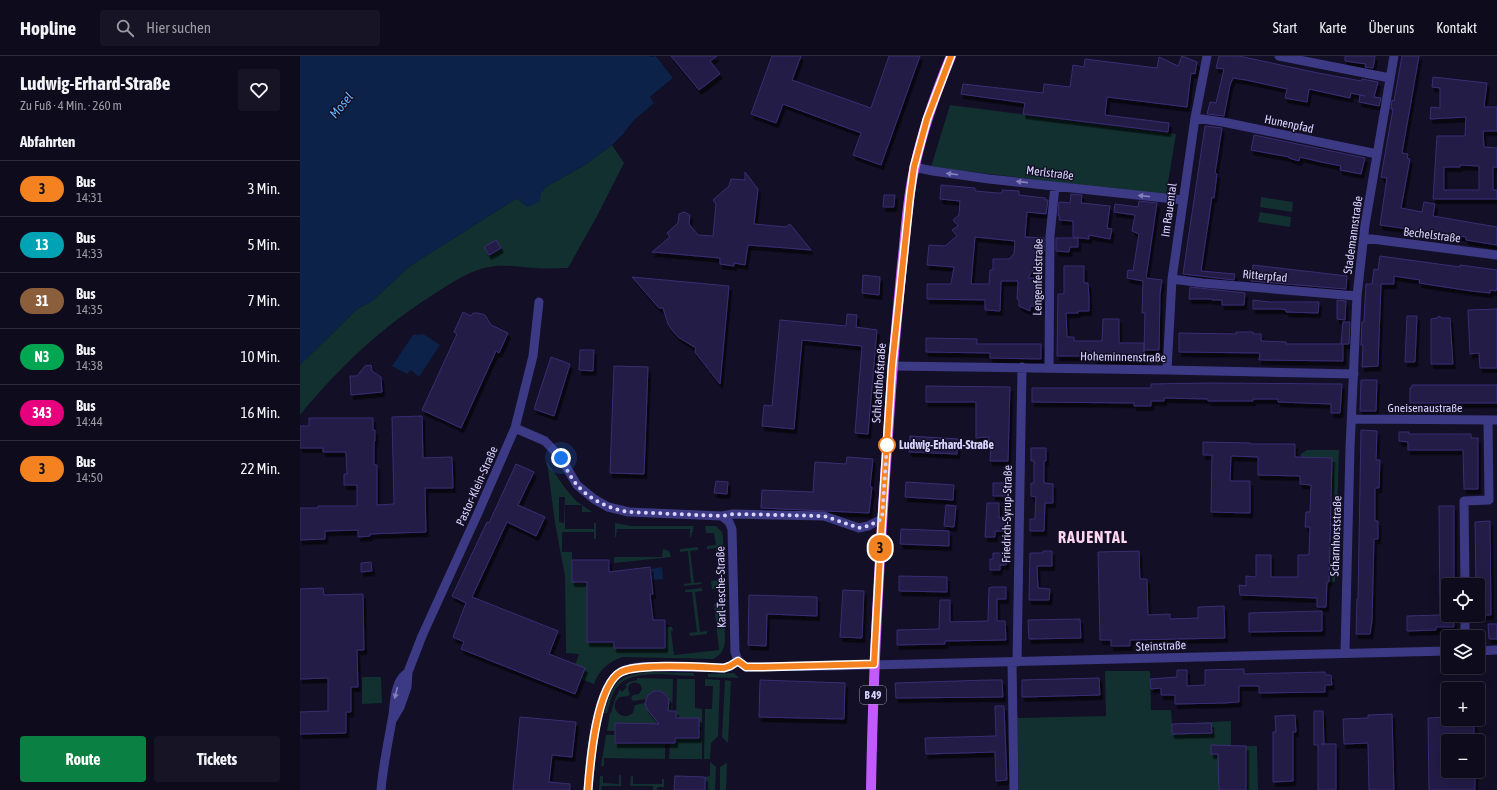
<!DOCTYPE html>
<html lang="de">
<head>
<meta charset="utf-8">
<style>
	body { margin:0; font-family:"Asap Condensed",sans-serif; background:#171425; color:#f1f3f6; height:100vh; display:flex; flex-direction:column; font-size:15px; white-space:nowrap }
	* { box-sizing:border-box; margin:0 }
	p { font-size:13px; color:#9b9ba3 }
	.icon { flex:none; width:22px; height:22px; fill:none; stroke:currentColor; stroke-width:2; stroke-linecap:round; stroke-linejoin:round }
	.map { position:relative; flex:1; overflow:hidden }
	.sheet { display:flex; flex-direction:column; background:#0e0b1c; width:300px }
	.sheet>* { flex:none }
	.badge { padding:0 8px; border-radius:13px; font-size:14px; line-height:26px }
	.controls { position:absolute; left:1141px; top:522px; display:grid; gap:8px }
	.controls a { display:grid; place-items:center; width:44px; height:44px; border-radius:4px; background:#0e0b1c; box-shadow:0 4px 16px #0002,0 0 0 1px #2e2b3b; font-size:20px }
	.you { position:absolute; width:20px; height:20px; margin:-10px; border:3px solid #fff; border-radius:50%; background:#1a73e8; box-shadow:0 0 0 6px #1a73e833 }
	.map>.badge { position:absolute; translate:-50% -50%; box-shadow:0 0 0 2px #fff }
	h2 { padding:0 20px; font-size:15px; line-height:36px }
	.round { display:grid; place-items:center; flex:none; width:42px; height:42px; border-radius:4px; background:#171425 }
	.headline { display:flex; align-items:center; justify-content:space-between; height:68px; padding:0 20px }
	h1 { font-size:19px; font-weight:700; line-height:30px }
	.action { display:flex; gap:8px; margin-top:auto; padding:8px 20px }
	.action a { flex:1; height:46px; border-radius:4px; background:#0b8043; color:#fff; font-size:16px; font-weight:700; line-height:46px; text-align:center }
	.action a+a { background:#171425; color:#f1f3f6 }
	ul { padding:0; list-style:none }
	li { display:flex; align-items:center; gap:12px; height:56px; padding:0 20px; border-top:1px solid #2e2b3b }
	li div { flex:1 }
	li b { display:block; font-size:15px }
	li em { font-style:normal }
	li .badge { min-width:44px; font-weight:700; text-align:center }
	header { display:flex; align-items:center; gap:24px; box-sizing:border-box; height:56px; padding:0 20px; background:#0e0b1c; border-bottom:1px solid #2e2b3b }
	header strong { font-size:19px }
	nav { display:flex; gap:22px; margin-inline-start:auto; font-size:14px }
	.search { width:280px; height:36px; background:#171425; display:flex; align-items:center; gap:10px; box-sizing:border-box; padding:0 14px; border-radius:4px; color:#9b9ba3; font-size:15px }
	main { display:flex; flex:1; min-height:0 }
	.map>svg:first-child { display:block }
	.green { fill:#12302f; fill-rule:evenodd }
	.water { fill:#0c2248 }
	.pier { fill:#130f26 }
	.building { fill:#241b47; stroke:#3b2d73; fill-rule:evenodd; filter:url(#shadow) }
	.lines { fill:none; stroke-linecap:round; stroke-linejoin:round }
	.minor { stroke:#3d3a85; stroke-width:9 }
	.primary { stroke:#c25bff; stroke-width:10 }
	.oneway { fill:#837fbc }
	.line-casing { stroke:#fff; stroke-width:9 }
	.line { stroke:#f58220; stroke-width:6 }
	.walk { stroke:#d9d4ff; stroke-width:4; stroke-dasharray:0 7.2 }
	.stop-dot { fill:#fff; stroke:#f58220; stroke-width:2 }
	.labels { text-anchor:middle; stroke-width:3; stroke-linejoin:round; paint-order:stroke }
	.shield { fill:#130f26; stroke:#9e99be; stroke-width:1 }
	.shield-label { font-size:11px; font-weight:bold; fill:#d9d4ff }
	.street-label { font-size:12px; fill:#d9d4ff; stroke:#130f26 }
	.stop-label { font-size:12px; font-weight:bold; fill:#d9d4ff; stroke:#130f26; text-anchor:start }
	.water-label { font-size:13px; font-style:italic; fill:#62b6ff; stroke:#130f26 }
	.district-label { font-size:16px; font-weight:bold; letter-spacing:1px; fill:#ffd6f0; stroke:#130f26 }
</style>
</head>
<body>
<header>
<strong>Hopline</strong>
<div class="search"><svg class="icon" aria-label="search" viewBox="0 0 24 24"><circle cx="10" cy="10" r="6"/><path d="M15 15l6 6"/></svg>Hier suchen</div>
<nav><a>Start</a><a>Karte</a><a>Über uns</a><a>Kontakt</a></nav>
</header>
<main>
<section class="sheet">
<div class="headline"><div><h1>Ludwig-Erhard-Straße</h1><p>Zu Fuß · 4 Min. · 260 m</p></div><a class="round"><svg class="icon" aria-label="heart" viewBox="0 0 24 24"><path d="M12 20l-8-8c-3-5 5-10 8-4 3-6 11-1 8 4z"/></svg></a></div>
<h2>Abfahrten</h2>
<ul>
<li><span class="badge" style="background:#f58220;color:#111">3</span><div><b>Bus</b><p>14:31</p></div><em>3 Min.</em></li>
<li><span class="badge" style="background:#00a3b4;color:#fff">13</span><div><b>Bus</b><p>14:33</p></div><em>5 Min.</em></li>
<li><span class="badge" style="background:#8b5e3c;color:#fff">31</span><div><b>Bus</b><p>14:35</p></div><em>7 Min.</em></li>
<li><span class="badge" style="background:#00a651;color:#fff">N3</span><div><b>Bus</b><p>14:38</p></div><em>10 Min.</em></li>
<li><span class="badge" style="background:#e6007e;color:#fff">343</span><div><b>Bus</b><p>14:44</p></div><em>16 Min.</em></li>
<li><span class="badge" style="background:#f58220;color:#111">3</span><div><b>Bus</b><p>14:50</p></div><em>22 Min.</em></li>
</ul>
<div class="action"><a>Route</a><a>Tickets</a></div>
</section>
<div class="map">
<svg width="1197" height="734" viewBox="0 0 1197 734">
	<defs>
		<filter id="shadow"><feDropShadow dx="2.5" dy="4.5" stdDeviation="0" flood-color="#0009"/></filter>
	</defs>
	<rect width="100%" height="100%" fill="#130f26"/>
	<path class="green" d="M650,49L876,78L866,139L631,111Z
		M312,89L324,107L297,160L268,212C257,212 245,213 234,212C219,211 204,208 189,211C171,214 153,226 137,236C83,270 41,309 0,359V309L57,253L71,246L110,210L217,142L227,151L247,130L285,109Z
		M961,141L993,146L992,156L960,151Z
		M960,156L991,161L990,171L958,166Z
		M1007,394H1039L1035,526H1029L1032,402L1001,401V398Z
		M247,406L265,432L276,445L292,456H282V449H265V473H294V467H296V483H294V476H262V496H272V526H292L287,531V586H309L314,582L315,592H365V571H372L373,575H371L374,599L419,594L414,548L422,546L421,533H412L411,525L420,524L416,492L407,493V490L416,489L414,477H406L405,470H416L422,476L423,481L425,585C424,594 421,599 413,603L323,601C310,604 298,615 294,628L281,623L275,609L279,598L266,597L265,520L255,467ZM259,441H265L264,467L259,466Z
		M315,467L331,470H394L391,481H390V473H317L316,481H315Z
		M398,491V494L390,495L394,527L401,526L402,528L384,530V528L391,527L388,495L380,496V493Z
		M363,493L369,495L371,501L314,507V501H362Z
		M402,532V535L395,536L400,576L407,575V578L390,580L389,577L397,576L392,536H385V534Z
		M805,615H850L851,654H871L872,668L931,665V690H957L958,734H719L717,662L806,660Z
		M348,616L393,617L395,620C374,620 331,612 317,631C311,638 310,648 307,657H304C313,627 316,620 348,616Z
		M434,617L439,622L408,621V618Z
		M62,621H81L82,647L62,648Z
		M337,622L373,623L372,662H369L367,653L369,643C364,632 351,632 346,643L333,645L331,642L333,639L339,638L342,633L340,628L334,626L329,629L328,633L330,638L328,640L320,641C307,650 321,667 333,657L335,649L345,647L347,653L364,668L315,667V675H307L310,657H311L315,643L320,633L322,636L327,631L325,629L329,626L337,624Z
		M377,623H395V652L402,653V671H399V662H376Z
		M405,623L420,624L418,680L411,687L410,703H404L405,653H412L413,630H405Z
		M425,624L431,625L428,687L422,681Z
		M399,674H402V703H369L370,687H375V682H399Z
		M306,679H315V687L365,688V703L304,702V710H301Z
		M410,706L416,711L415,734H405V721L410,720Z
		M427,707L426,734H420V711Z
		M319,719H321V730H302L301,734H299L300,720H303V727L319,728Z
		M331,720H333V728H362V723H364V731H357V734H353V730H330Z"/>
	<path class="water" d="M0,0H349L352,1L356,0L373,22L350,41L354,47L333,65L324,77L312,89L285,109L247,130L241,137L240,146L227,151L217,142L110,210L71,246L57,253L0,309Z
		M123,278L140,289L119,321L111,314L107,318L92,310L113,279Z
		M362,511L363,523L352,524L351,513Z"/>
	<path class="pier" d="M356,0H359L375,22L352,41L356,46L354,47L350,41L373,22Z"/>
	<path class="building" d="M371,0H417L410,5L420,18L399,34Z
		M472,0H501L492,24L571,52L589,0H620L581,109L553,99L561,77L483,48L476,67L451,58Z
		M882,0L897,6L895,18L891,17L887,51L807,41L805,59L869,67L868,76L723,58L725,47L661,38L663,28L743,37L744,28L770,31L773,9L784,11L785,3L857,12L859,1L878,10Z
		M919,0H939L1018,17L1061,25L1062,23L1078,26L1074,41L1081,42L1079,50L1059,46L1060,39L1065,40L1051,37L1050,42L1009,33L1007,46L985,42L987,33L946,24L933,22L930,29L924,60L907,58L910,46L916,47L924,13L916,12Z
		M1045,0H1075L1073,12L1065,11L1066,8L1045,5Z
		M1102,0H1119L1102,97L1108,98L1107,102L1110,103L1101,152L1122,156L1124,146L1135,148L1133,160L1197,171V189L1166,184V181L1080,169L1087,122L1081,121L1093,53H1091L1092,44L1094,45Z
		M1133,21L1187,27L1184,51H1197V75H1183L1184,91L1197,92V111H1193V134H1197V143H1133L1137,80H1165L1166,61L1130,63L1131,51L1140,52V32L1132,31ZM1160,109L1179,110V134H1144V111H1160Z
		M905,70L922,72L915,117L917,118L914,142L912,141L901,215L935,218L934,224L883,218Z
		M954,79L1065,102L1061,118L1040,114L1041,110L1021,106L1000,101L999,105L989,102V101L951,94Z
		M445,116L458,133L454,168L486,171L490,168L511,194L448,189L445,209L434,207V210L420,208V202L352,196L370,181L367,177L378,167L379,158L384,156L390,159L389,168L398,179L413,180L416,148L413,144L429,130L431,123L445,124Z
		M641,129L675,132V135L697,137H702V134L719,135V139L745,142V144H748L746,158L727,156L725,181L744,182V195H735V207L736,210L728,222H738L737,236H742L741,250H730V255L719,250V244L717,243L718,225H701L700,255L685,254V244L627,243V228H651L654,211L627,209L629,189L645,190L657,180L652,174L658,170L653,164L659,159L660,145L640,143ZM675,181L715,185L714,198L709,203H693V214H690L689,228H671Z
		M771,138L782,139L781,147L810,150L807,172L812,173L810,183L789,179V183L773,181V165L759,164L760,160H758L759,146L770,147Z
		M584,139H595L594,151H583Z
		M839,145L857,147L846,222L862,224L860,238L859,294H844L845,257H842L843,225L827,222L828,214L833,215L839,178L832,175L835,159L814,156L815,148L838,151Z
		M756,182H778V191H770L769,196L756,195Z
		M196,184L201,192L189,199L184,191Z
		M1080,200L1160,211V209L1197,214V231L1196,235L1190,234V237L1171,235L1119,227L1120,224L1094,220V228H1081L1078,310L1062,311L1063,289H1061L1062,266H1064L1066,228H1072L1074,213L1078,214Z
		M953,209L1047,220L1046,233L951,225Z
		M764,210H784V227H788L789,242V255H778V257H766L767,281H774V285H802L803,263H819V287H844V304L795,303V300H757L758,238H764Z
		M563,219L580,221L579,239L562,237Z
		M332,221L429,230L420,328L395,296L396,292L378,281L372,274L368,268L363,252H359Z
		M890,231L945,237L944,249H922V244H912V243H889Z
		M953,244L969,246H1019L1018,257L986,256V254L981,253H953Z
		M1037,244L1046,245L1045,264L1037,263Z
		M1197,253V312H1180L1179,297L1170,298L1168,254Z
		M163,256L171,260L173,257H178L185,259L191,269L208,277L199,297L196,295L161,372L122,354L157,278L154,276Z
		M547,258L557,259L556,271L577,274L568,378L555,377L562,290L502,284L494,373L462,370L464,349L472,350L480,264L546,270Z
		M1107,260H1117L1115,306H1105Z
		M1139,260L1142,262H1150L1153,308H1131V263L1137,262Z
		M1043,266H1050L1049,288H1043V305L959,304L960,297L879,296V277L936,278V276H953V278H961V285L986,286V288H1042H1041Z
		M626,282L677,283V288H741V303L690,302V297L626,296Z
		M280,294H294L293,315L279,314Z
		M251,301L270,308L254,360L234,353Z
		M71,309L72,315L81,321L82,336L51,339L50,320H57L65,310Z
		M314,310L348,311L344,418L310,417Z
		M1061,324H1077L1076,355H1060Z
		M909,327L1042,328L1040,357H1031V348L978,346V343H953V345H908V343L864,342V345H851V350H834V347L732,346V332H851V328Z
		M1112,329H1197V347H1110V332L1112,331Z
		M626,330L710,331L708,405H690L691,390H688L689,381L676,382V346H626Z
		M122,360L123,402L152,401L153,432H125L126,476L70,478V480L58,481V474L25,475V483L0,484V452H18V450H57V429H44V418H47L46,396H23V392H0V370H9V362H73V374H75V385H74V409H77V449L94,448L92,361Z
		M1061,374L1077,375L1076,404H1080L1079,432H1075V465H1078V483H1074L1072,565L1070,578H1056L1057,543H1058Z
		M1099,376H1109V378H1171V382H1178V433H1164L1163,394H1108V386L1099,385Z
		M610,380L658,383L657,398L609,396Z
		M903,386L950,387V388H995V401L1032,402L1029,526H1027L1026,551H1017V542L940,539L939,529L946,530V520L956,521V499H971V521H998V499H1009L1010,471H1005L1006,456H1010L1011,429L1000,428V420L958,419V401L931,400L930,425H950V457L911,456L912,399H903Z
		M731,392H746V405H744V427L753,428V447H745L744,475H730V463H735L736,441L731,440V427H734V405H731Z
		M547,401L573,403L570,431H572L569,457L461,452L462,434L513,436L515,406L546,408Z
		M216,408L234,416L218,449L245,461L236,480L207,466L172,541L258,575L249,598L285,612L275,638L161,593L164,586L153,581L166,547L152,540L187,466L189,467Z
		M416,425L428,426L427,438L414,437Z
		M606,426L654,429L653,444L605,441Z
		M693,427H708V440H693Z
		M687,447H699V462H707V475H695V481H685Z
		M646,449L656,450L654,471L644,470Z
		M1139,450H1154V529H1148V559H1154V571H1136V574L1107,575V560L1140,559Z
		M1190,465L1191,559H1178V529H1176L1175,466Z
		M601,473L649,475V490L600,488Z
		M743,495H752V510H737L738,532L750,533L749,544H729L730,497H743Z
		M839,495L840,523H847L848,559L870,558V563L898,562V551L924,550L925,582L830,584V590H811V584H800L798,496Z
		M693,497H707L706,509H700V514H690V503H693Z
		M272,504H309V516L350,511L353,538H350L353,564H365V592H314V586H287V526H272Z
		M71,506L72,515L61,516V507Z
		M599,520L647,521V536L599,535Z
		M693,531H706V543H697V565H705L706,584L645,585V588L597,589V574L639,573L640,544H650V566L688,565L689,532Z
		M23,532L24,539L63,538L64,594H57L58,631H51V656H46V677L0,678V656L28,655V622L0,623V533Z
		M543,534L564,535L562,582L540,581Z
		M449,539L517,541V560L467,558L466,590L448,589Z
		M1022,555V575L949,576V557Z
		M780,563L781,582L729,583L728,564Z
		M1188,568H1197V583H1189Z
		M944,613V618L1025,616V619H1031L1032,629H1025V636L959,637V630H939V646L925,647L875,648V639H861V632L851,633L850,623L877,621V614H887V630L905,629V614Z
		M799,622L800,639L722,641V624Z
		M460,624L545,627L544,663L459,661Z
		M689,624H702L703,641L596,642L595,627Z
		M354,635H360L365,638L369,643L368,655H376V662H399V682H375V687H315V667L359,668L347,653L345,647L348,639Z
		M695,650H704L707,724L696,725L695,696L626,698L625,682L696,680Z
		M1014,655H1023L1024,688H1021H1036V734H1018V689H1014Z
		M1092,658L1094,734H1069L1068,687L1044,688L1043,663L1068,662V659Z
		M995,659L996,676H993V725L973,726V676H976L975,660Z
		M220,661L276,666L272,701L252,699L249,726L270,728V734H213Z
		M1148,661V663H1174V685H1148V715H1175V734H1129L1128,662Z
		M911,667L912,677L872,678V668Z
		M911,689L946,690V734H919L918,698H911Z
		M375,720L405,721V734H374Z"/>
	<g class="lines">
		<path class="minor" d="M979,0L1090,22
			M895,62L923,66L1077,98
			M614,111L633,115L689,123L883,144
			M1064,182L1197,199
			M872,223L903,227L1057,240
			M592,310L867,314L1054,318
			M749,312L750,180L755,130
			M867,314L872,223L895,62L907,0
			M1052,363L1197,364
			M215,372L245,385L261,402L277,429L294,443L308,451L329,456L422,460L433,458L524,460L559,472L568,470L582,463
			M422,460L429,466L432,473L435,596L438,605L446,611L530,610L1148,595
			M1165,529L1164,445L1189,444L1188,364
			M1165,559V581
			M1178,595L1197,594
			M1045,597L1050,392L1057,240L1065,169L1094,0
			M712,606L714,734
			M717,606L722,311
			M93,663L100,651L107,631L108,616L122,580L178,457L215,372L233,300L239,246
			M81,734C83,710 88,687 92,664C95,652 93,640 99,627C101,622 104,619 108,616
			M288,734C290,707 296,629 321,616C336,608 358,611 375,611C391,611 408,611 424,612L430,610L438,605"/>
		<path class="primary" d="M571,734C573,611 580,488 589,365C592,313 597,261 602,209C606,176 607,142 615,110C623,72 636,36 651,0"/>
	</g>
	<defs><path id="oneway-solid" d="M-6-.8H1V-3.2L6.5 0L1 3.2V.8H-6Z"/></defs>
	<g class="oneway">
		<use href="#oneway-solid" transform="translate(652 118) rotate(-173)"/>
		<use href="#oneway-solid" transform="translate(722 126) rotate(-174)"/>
		<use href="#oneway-solid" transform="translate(844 140) rotate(-174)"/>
		<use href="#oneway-solid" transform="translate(96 637) rotate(104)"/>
	</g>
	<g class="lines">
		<g class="line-casing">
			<path id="line" d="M288,734C290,708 296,629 321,616C338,607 401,611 424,612L430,610L438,605L446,611H463L574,608L582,463L592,310L610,140L614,111L627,63L651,0"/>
		</g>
		<use href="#line" class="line"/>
		<path class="walk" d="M261,402C265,410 270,421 277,429C290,444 310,453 329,456L422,460L433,458L524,460L559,472L568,470L582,463L587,389"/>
	</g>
	<circle class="stop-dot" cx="587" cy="389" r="8"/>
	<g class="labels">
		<rect class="shield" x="560" y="630" width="26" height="18" rx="3"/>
		<g class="shield-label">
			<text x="573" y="643">B 49</text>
		</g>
		<g class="street-label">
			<text transform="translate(989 68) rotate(12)" y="4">Hunenpfad</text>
			<text transform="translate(750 117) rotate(7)" y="4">Merlstraße</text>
			<text transform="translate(869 154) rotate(-82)" y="4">Im Rauental</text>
			<text transform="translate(1053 179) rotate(-82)" y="4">Stademannstraße</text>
			<text transform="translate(1132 179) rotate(7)" y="4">Bechelstraße</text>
			<text transform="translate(965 220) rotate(5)" y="4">Ritterpfad</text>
			<text transform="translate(738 221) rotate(-89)" y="4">Lengenfeldstraße</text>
			<text transform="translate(823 301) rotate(1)" y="4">Hoheminnenstraße</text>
			<text transform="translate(579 327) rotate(-86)" y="4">Schlachthofstraße</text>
			<text x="1125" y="356">Gneisenaustraße</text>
			<text transform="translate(177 430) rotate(-66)" y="4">Pastor-Klein-Straße</text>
			<text transform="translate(707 458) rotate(-89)" y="4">Friedrich-Syrup-Straße</text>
			<text transform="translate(1036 480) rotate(-88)" y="4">Scharnhorststraße</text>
			<text transform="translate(421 531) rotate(-91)" y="4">Karl-Tesche-Straße</text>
			<text transform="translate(861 590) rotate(-2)" y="4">Steinstraße</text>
		</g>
		<g class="stop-label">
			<text x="599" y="393">Ludwig-Erhard-Straße</text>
		</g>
		<g class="water-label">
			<text transform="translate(41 49) rotate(-50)" y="5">Mosel</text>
		</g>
		<g class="district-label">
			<text x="793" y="487">RAUENTAL</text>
		</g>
	</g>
</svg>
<div class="controls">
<a><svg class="icon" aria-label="locate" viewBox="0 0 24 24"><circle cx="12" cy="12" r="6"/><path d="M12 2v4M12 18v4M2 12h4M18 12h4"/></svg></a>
<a><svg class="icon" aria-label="layers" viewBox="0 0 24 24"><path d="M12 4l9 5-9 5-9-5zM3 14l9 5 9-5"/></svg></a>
<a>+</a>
<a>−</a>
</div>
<div class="you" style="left:261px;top:402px"></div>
<b class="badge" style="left:580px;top:492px;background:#f58220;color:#111">3</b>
</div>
</main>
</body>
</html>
